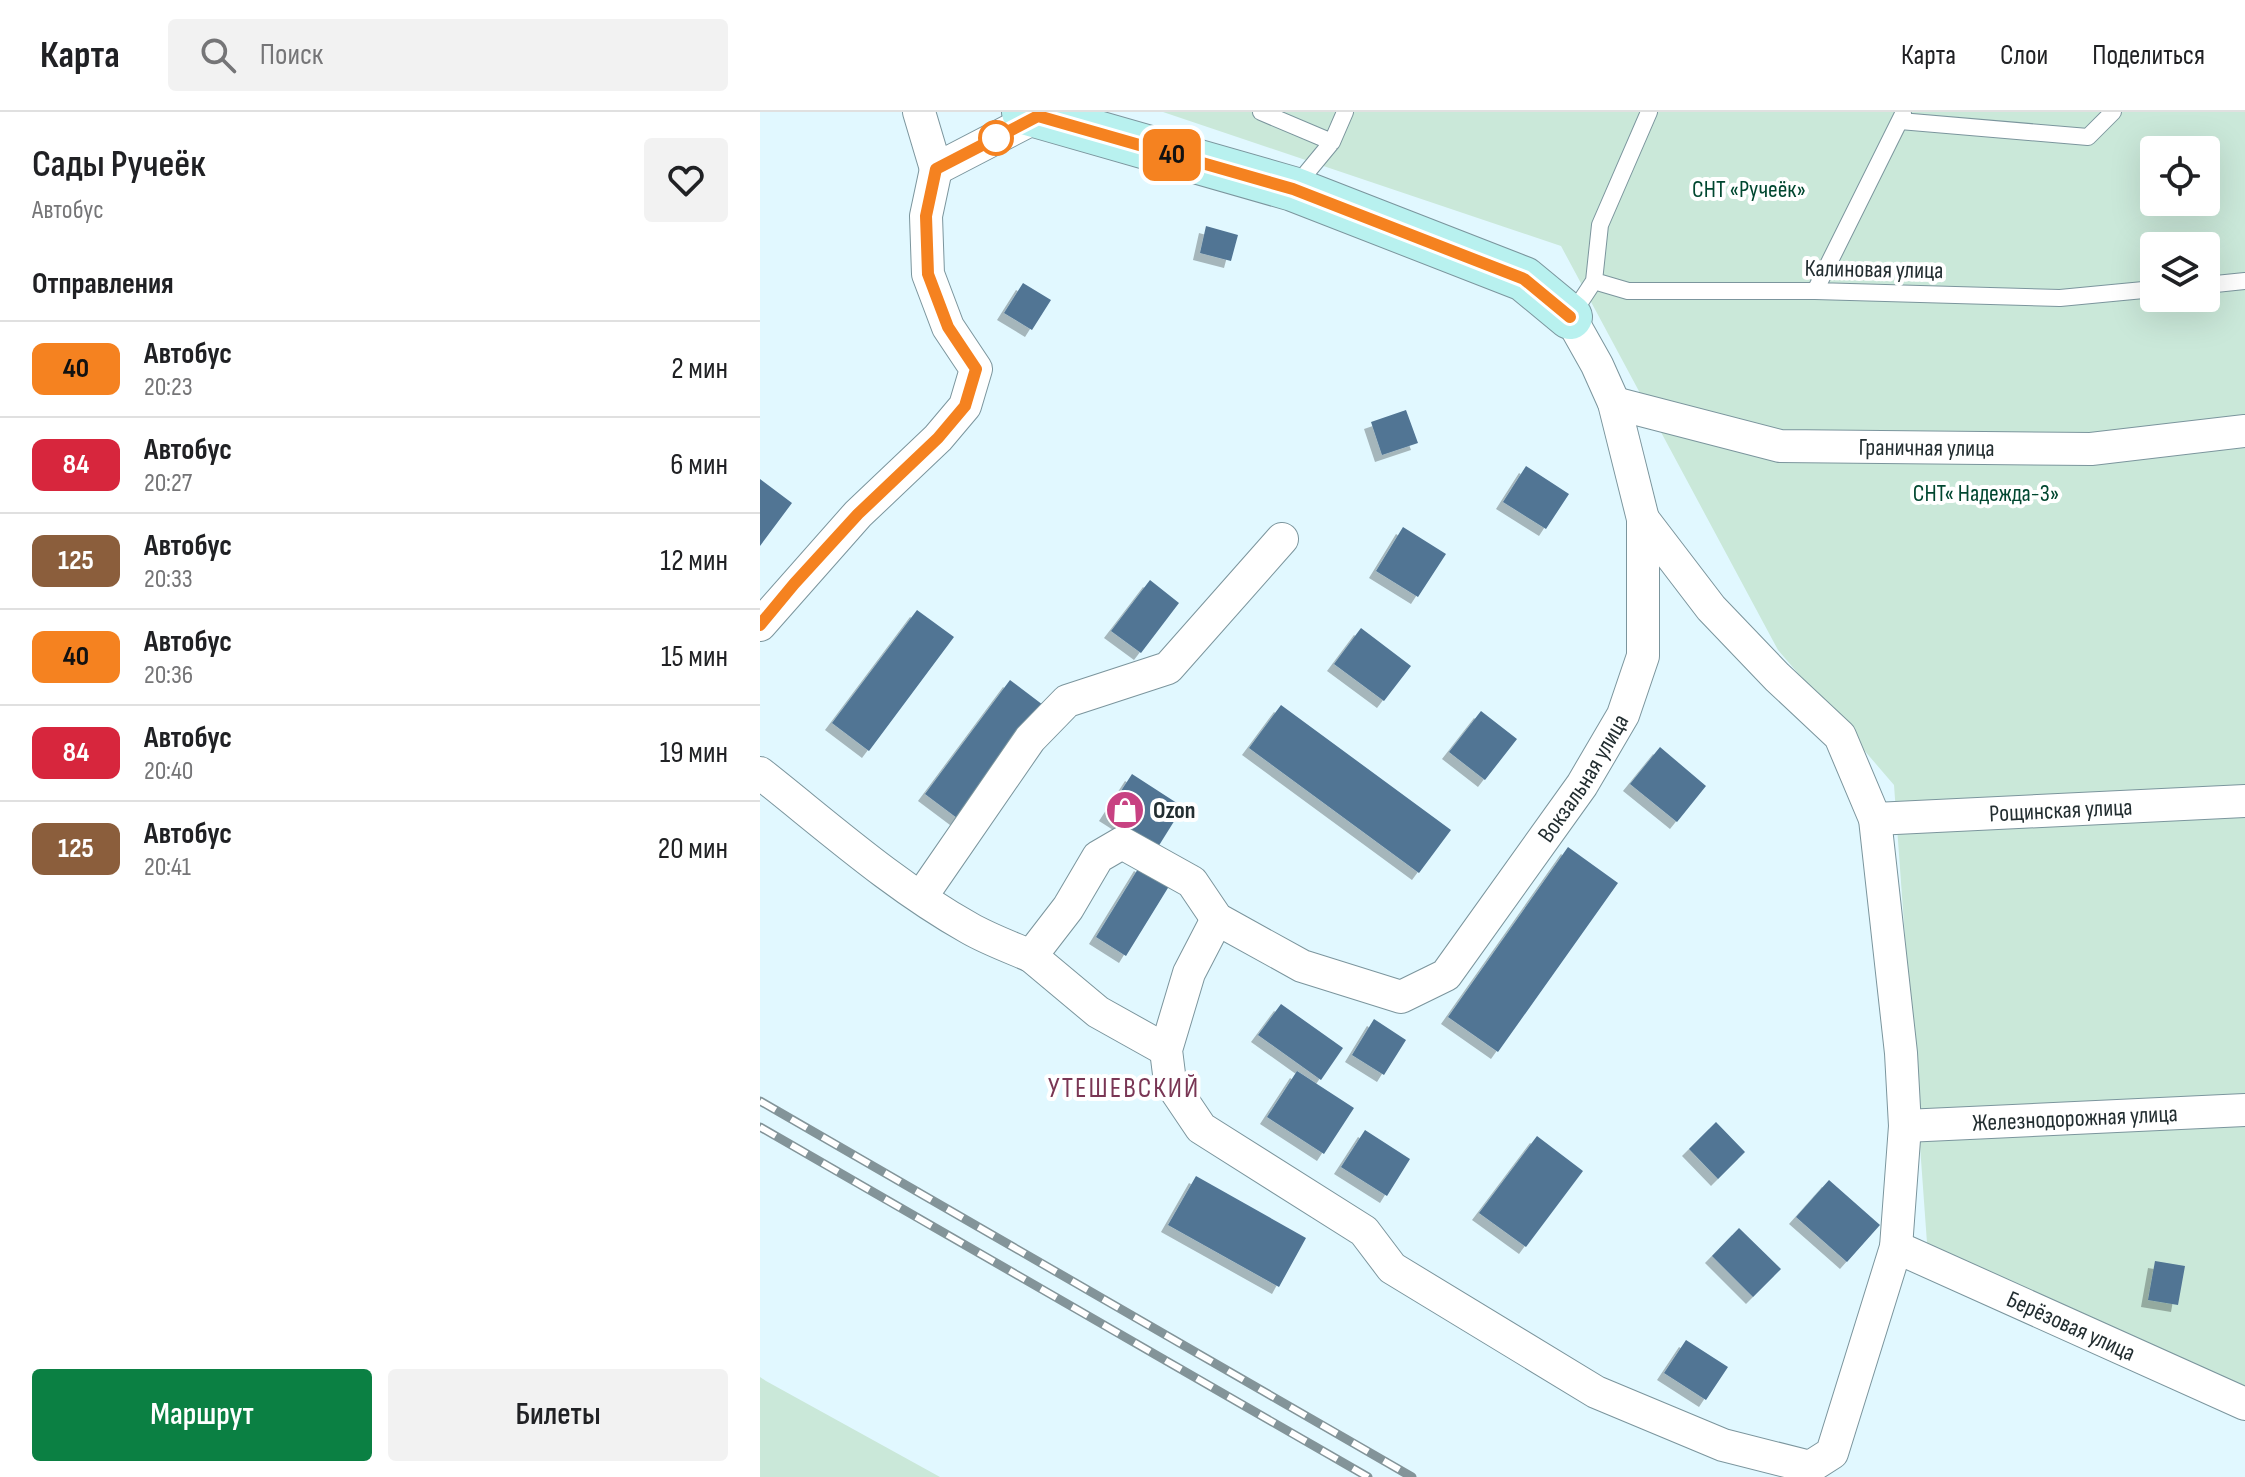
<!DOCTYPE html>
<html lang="ru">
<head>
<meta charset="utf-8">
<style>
	body { margin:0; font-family:"Sofia Sans Condensed",sans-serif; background:#f2f2f2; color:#202124; height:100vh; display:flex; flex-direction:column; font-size:30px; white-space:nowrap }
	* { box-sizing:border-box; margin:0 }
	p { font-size:26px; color:#757577 }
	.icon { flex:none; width:44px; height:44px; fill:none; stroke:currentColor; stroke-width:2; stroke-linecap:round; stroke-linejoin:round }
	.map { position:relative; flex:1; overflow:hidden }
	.drawer { display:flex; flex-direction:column; background:#fff; width:760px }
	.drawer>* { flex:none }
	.badge { padding:0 16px; border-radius:12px; font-size:28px; line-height:52px }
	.tools { position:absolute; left:1380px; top:24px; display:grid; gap:16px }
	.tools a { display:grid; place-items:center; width:80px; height:80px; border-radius:8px; background:#fff; box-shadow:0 8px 32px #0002; font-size:40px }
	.map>.badge { position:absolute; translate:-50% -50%; box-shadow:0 0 0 4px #fff }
	h2 { padding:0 32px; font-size:30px; line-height:72px }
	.round { display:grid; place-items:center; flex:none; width:84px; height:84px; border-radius:8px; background:#f2f2f2 }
	.overview { display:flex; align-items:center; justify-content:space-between; height:136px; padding:0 32px }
	h1 { font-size:38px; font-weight:600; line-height:60px }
	.primary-button { display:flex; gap:16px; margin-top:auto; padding:16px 32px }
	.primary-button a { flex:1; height:92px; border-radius:8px; background:#0b8043; color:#fff; font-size:32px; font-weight:600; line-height:92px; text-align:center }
	.primary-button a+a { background:#f2f2f2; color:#202124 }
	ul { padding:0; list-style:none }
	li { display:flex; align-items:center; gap:24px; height:96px; padding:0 32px; border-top:2px solid #e0e0e0 }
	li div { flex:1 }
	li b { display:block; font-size:30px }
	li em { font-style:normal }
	li .badge { min-width:88px; font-weight:700; text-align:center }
	header { display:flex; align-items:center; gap:48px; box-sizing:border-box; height:112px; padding:0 40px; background:#fff; border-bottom:2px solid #e0e0e0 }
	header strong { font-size:38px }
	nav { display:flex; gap:44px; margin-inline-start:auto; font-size:28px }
	.search { width:560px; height:72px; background:#f2f2f2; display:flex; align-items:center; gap:20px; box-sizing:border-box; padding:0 28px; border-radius:8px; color:#757577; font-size:30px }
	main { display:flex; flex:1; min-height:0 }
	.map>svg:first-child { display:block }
	.green { fill:#cae8d9; fill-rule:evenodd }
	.building { fill:#517594; filter:url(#shadow) }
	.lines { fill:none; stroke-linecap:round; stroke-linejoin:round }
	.lane-casing { stroke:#7b959d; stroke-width:18 }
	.street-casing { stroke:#7b959d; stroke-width:34 }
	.secondary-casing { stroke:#7b959d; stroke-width:46 }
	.lane { stroke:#fff; stroke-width:16 }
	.street { stroke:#fff; stroke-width:32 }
	.secondary { stroke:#b8f1ef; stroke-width:44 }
	.rail-casing { stroke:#839499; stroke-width:9 }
	.rail { stroke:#fff; stroke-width:6; stroke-dasharray:18; stroke-linecap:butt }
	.line-casing { stroke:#fff; stroke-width:18 }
	.line { stroke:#f58220; stroke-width:12 }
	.stop-dot { fill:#fff; stroke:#f58220; stroke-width:4 }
	.labels { text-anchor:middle; stroke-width:8; stroke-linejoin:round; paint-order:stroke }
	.park-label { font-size:24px; fill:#014730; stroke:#fff }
	.street-label { font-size:24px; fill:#232e31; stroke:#fff }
	.poi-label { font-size:24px; font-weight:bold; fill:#232e31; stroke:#fff; text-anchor:start }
	.quarter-label { font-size:28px; letter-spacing:2px; fill:#793654; stroke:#fff }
</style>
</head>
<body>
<header>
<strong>Карта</strong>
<div class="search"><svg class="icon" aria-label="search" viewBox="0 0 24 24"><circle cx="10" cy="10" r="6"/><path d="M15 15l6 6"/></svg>Поиск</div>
<nav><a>Карта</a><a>Слои</a><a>Поделиться</a></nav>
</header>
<main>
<section class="drawer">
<div class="overview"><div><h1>Сады Ручеёк</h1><p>Автобус</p></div><a class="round"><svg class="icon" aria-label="heart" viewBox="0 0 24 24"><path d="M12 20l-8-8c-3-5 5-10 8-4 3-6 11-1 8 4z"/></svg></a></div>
<h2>Отправления</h2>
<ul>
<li><span class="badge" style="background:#f58220;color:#111">40</span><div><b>Автобус</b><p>20:23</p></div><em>2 мин</em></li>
<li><span class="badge" style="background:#d7263d;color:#fff">84</span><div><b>Автобус</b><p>20:27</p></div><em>6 мин</em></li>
<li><span class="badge" style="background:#8b5e3c;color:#fff">125</span><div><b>Автобус</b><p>20:33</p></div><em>12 мин</em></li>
<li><span class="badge" style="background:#f58220;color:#111">40</span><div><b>Автобус</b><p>20:36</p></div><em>15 мин</em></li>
<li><span class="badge" style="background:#d7263d;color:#fff">84</span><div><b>Автобус</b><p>20:40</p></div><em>19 мин</em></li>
<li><span class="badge" style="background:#8b5e3c;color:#fff">125</span><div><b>Автобус</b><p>20:41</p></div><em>20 мин</em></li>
</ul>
<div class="primary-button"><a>Маршрут</a><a>Билеты</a></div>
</section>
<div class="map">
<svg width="1485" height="1365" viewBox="0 0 1485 1365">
	<defs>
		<filter id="shadow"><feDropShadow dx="-7" dy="7" stdDeviation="0" flood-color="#0004"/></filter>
	</defs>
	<rect width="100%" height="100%" fill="#e1f8ff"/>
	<path class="green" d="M403,0H1485V1296L1167,1131L1134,673L1018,538L801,134ZM1394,38H1446V90H1394ZM1394,134H1446V186H1394Z
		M0,1265L6,1269L180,1365H0Z"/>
	<path class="building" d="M446,114L478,123L471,149L440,141Z
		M263,171L291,188L272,218L244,201Z
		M646,298L658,331L622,343L611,310Z
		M766,354L809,382L786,417L743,390Z
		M0,367L32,391L0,434Z
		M643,415L686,442L658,485L616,459Z
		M390,468L419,491L381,541L351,519Z
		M157,498L194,525L109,639L72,611Z
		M601,516L651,554L624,589L574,552Z
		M250,568L287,596L201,709L165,682Z
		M521,593L691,718L659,761L489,636Z
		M721,599L757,627L725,668L689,640Z
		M900,635L946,674L917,710L870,672Z
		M372,662L423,695L398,735L346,702Z
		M808,735L858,771L738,940L688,905Z
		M381,752L411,771L366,844L336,825Z
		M521,892L583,936L561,968L498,923Z
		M614,907L646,928L624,963L592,943Z
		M537,959L594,996L564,1042L507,1005Z
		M956,1010L985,1040L958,1067L929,1037Z
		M605,1018L650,1047L627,1084L581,1055Z
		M777,1024L823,1059L766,1135L719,1101Z
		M436,1064L546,1126L519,1175L408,1113Z
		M1069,1068L1120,1113L1087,1150L1036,1105Z
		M979,1116L1021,1157L993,1185L952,1144Z
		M1395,1149L1425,1154L1418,1193L1388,1188Z
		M926,1228L968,1255L946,1288L904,1261Z"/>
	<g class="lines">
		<g class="lane-casing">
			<path id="lane" d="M501,0L572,30
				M1140,9L1328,25L1353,0
				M534,76L572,30L585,0
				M834,169L868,179H1055L1300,186L1394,177
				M1446,173L1485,169
				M1055,179L1143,2
				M811,204L834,169L840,113L889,0"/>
		</g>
		<g class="street-casing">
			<g id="street">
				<path d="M159,0L176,57L278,4"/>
				<path id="s1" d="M854,291L1020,334L1331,337L1485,319"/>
				<path d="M0,513L98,402L178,326L205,294L216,257L188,215L168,162L166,104L176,57"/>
				<path id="s2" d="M0,661C67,714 134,774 209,816C228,827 250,835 271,844L308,796L338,745L362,731L432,770L457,807L542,854L641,885L686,863L822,673L863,603L883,544V407L854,291L837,253L810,205"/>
				<path id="s3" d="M1115,707L1485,689"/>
				<path d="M161,785L270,627L307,589L408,556L522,427"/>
				<path d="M457,807L429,861L406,938L410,970L441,1016L604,1119L632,1156L836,1280L963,1333L1050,1355L1072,1341L1136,1135L1145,1014L1141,941L1115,707L1080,624L1017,565L951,496L883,407"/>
				<path d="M271,844L338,900L406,938"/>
				<path id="s4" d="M1145,1014L1485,998"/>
				<path id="s5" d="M1136,1135L1485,1292"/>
			</g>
		</g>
		<g class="secondary-casing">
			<path id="secondary" d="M264,0L533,77L764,167L810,205"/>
		</g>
		<use href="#lane" class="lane"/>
		<use href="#street" class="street"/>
		<use href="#secondary" class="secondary"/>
		<g class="rail-casing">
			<path id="rail" d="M0,989L652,1365
				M0,1015L608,1365"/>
		</g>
		<use href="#rail" class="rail"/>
	</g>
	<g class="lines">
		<g class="line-casing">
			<path id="line" d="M0,513L34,472L98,402L178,326L205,294L216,257L188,215L168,162L166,104L176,57L278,4L533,77L764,167L810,205"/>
		</g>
		<use href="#line" class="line"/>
	</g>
	<defs>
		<g id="shop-disc" transform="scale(2)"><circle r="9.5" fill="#c84282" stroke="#fff"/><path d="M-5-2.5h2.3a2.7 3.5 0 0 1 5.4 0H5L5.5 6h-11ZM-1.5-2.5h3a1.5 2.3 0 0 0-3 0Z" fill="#fff"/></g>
	</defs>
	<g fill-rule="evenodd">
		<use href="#shop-disc" x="365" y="698"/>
	</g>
	<circle class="stop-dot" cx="236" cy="26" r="16"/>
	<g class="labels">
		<g class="park-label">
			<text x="989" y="85">СНТ «Ручеёк»</text>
			<text x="1226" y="389">СНТ« Надежда-3»</text>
		</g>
		<g class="street-label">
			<text transform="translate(1114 157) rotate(1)" y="8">Калиновая улица</text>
			<text dy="8" stroke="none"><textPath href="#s1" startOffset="318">Граничная улица</textPath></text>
			<text dy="8" stroke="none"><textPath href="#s2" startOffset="1092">Вокзальная улица</textPath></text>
			<text dy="8" stroke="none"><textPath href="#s3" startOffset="186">Рощинская улица</textPath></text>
			<text dy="8" stroke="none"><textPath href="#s4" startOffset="170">Железнодорожная улица</textPath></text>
			<text dy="8" stroke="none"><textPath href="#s5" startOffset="192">Берёзовая улица</textPath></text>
		</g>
		<g class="poi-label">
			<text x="393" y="706">Ozon</text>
		</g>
		<g class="quarter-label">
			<text x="364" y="985">УТЕШЕВСКИЙ</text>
		</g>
	</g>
</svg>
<div class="tools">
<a><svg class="icon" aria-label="locate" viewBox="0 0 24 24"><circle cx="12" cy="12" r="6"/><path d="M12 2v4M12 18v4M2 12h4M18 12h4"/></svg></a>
<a><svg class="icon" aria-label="layers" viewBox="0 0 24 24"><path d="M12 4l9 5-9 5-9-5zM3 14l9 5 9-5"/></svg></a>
</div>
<b class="badge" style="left:412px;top:43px;background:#f58220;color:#111">40</b>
</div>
</main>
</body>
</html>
